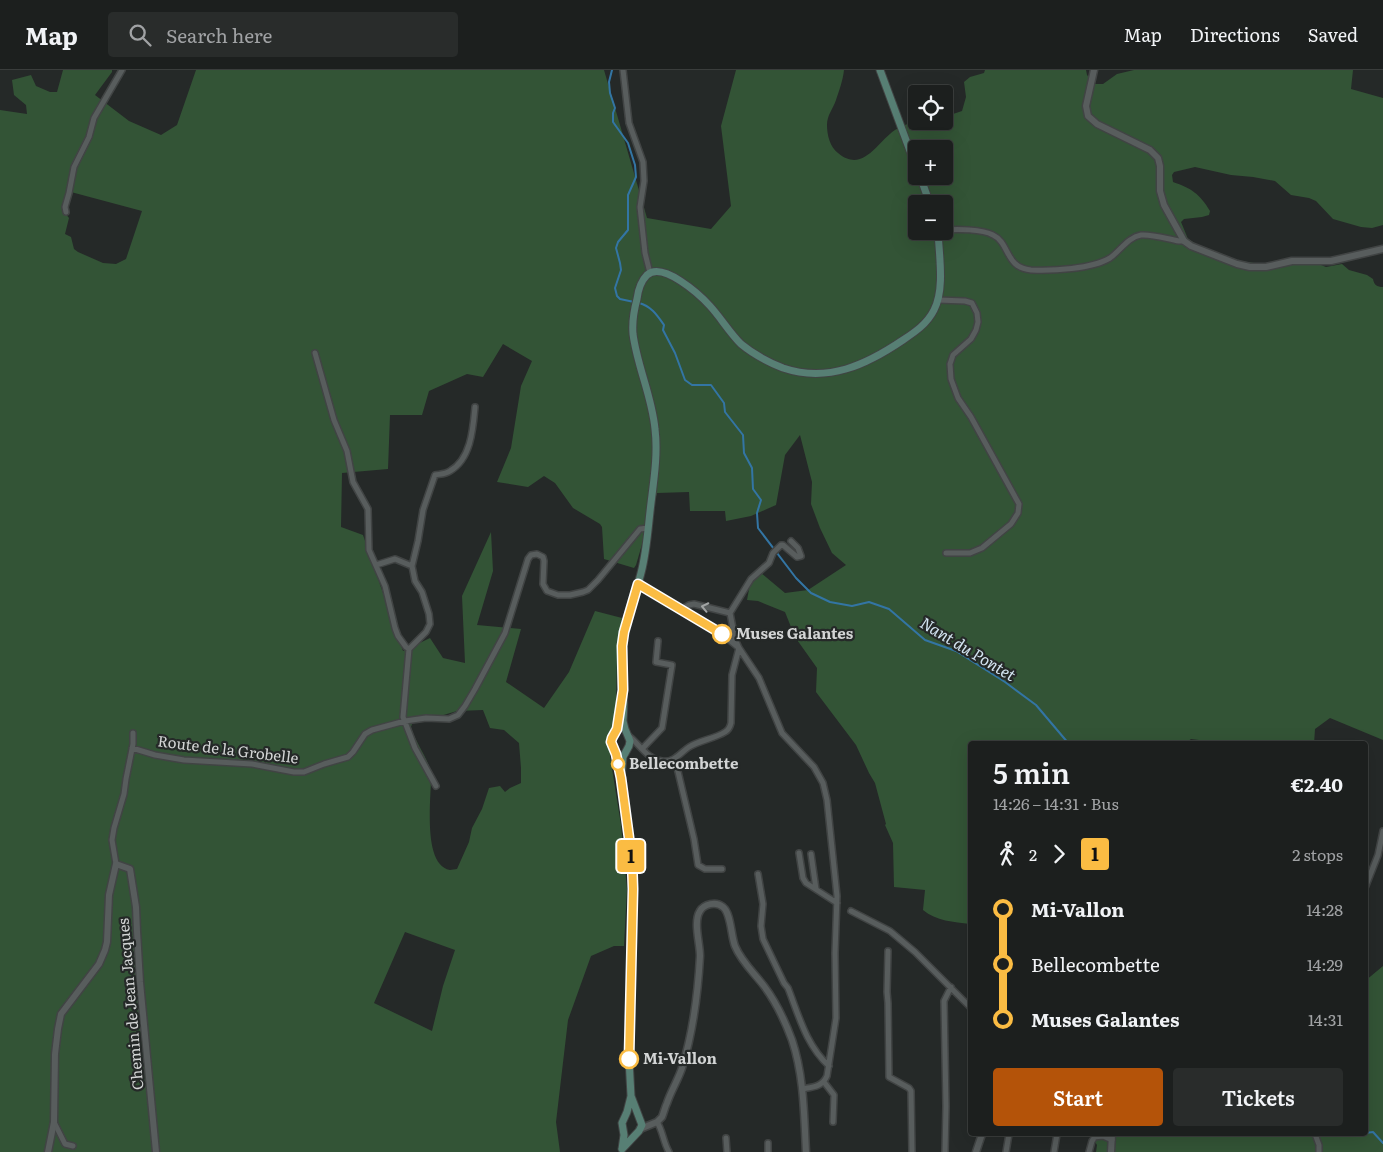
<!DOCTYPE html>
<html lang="en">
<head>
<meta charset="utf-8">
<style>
	body { margin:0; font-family:Literata,serif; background:#292c2b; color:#f1f3f6; height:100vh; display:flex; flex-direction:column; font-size:19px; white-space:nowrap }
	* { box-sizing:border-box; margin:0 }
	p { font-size:16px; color:#a0a2a4 }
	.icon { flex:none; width:28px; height:28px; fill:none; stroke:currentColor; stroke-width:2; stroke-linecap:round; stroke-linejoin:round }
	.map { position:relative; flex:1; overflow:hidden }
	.panel { position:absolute; left:968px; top:671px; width:400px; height:395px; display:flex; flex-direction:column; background:#1c1f1e; border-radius:5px; box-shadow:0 5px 20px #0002,0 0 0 1px #3a3d3c }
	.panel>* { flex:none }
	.badge { padding:0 10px; border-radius:4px; font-size:18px; line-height:32px }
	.controls { position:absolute; left:908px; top:15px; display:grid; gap:10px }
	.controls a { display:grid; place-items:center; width:45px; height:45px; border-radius:5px; background:#1c1f1e; box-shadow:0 5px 20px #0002,0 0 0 1px #3a3d3c; font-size:25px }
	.map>.badge { position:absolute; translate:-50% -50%; box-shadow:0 0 0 2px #fff }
	.legs { display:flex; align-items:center; gap:8px; height:55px; padding:0 25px; font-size:16px }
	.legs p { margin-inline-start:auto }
	.headline { display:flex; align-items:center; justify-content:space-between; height:85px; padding:0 25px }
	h1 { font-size:28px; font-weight:600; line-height:38px }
	.action { display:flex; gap:10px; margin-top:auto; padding:10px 25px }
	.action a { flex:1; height:58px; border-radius:5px; background:#b45309; color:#fff; font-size:20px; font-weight:600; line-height:58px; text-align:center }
	.action a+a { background:#292c2b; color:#f1f3f6 }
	ul { padding:0 25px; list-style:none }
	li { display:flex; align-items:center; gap:18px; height:55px; font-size:19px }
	li i { display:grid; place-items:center; width:8px; height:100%; margin:0 6px; background:currentColor }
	li i::after { content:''; width:12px; height:12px; margin:-6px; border:4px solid; border-radius:50%; background:#1c1f1e }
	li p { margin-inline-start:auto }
	li:first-child i { background:linear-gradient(#0000 50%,currentColor 0) }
	li:last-child i { background:linear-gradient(currentColor 50%,#0000 0) }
	header { display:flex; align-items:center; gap:30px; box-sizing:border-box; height:70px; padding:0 25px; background:#1c1f1e; border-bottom:1px solid #3a3d3c }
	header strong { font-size:24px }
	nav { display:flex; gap:28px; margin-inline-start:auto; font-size:18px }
	.search { width:350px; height:45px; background:#292c2b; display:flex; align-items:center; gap:12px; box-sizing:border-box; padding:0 18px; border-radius:5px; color:#a0a2a4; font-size:19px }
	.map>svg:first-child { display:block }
	.green { fill:#335436; fill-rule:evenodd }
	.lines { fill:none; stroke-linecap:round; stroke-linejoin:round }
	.stream { stroke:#3375a4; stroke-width:2 }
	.minor-casing { stroke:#414444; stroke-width:8 }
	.tertiary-casing { stroke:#414444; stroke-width:9 }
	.secondary-casing { stroke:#414444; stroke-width:9 }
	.minor { stroke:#585d5d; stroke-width:5 }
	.tertiary { stroke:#585d5d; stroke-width:6 }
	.secondary { stroke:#577f74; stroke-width:7 }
	.oneway { stroke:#a2a5a5 }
	.line-1-casing { stroke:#fff; stroke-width:11 }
	.line-1 { stroke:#fbbc43; stroke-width:8 }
	.stop-1-dot { fill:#fff; stroke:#fbbc43; stroke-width:2.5 }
	.labels { text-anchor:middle; stroke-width:4.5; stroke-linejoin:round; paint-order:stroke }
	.stop-label { font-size:15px; font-weight:bold; fill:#d3d5d5; stroke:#252928; text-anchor:start }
	.street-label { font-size:15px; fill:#d3d5d5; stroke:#252928 }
	.water-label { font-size:16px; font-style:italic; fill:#d3e4f1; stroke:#252928 }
</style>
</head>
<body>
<header>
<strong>Map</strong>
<div class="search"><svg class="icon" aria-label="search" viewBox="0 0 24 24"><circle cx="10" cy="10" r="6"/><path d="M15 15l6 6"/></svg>Search here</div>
<nav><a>Map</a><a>Directions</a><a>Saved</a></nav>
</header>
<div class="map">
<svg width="1383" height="1082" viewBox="0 0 1383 1082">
	<rect width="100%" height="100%" fill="#252928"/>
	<path class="green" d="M63,0H112V2L95,25L129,51L161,65L177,55L196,0H604L647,148L711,159L731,136L721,56L736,0H844C843,10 839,21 836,30C833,39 827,45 827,55C827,65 830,77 838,83C863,104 877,72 895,60C910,50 927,51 944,51V47L962,41L966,27L964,12L970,7L984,3L985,0H1086L1087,5L1095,14H1103L1117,4L1134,0H1353L1351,19L1383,28V155L1372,158L1361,157L1333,149L1316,131L1309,128L1291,125L1275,111L1253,107L1231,105L1195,97L1174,102L1172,105L1173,112C1191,118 1200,124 1210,141L1209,145L1202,147L1184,149L1181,152L1188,169L1198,175L1234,190L1261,194L1279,192L1290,188L1301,187L1326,197L1342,194L1349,200L1367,205L1373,209C1374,215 1377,217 1383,217V670L1330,648L1315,659L1314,674H1231L1191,669L1184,674H970V854C954,852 936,851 923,840L925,820L894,817L893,773L885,755L886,754L875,713L869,703L856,675L816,622L817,598L795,567L785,542L758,531L747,530L750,514L761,503L785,523L808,520L846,495L832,483L820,458L811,434L812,412L800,365L785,385L776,435L751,446L726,451L725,441H690L689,422L657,423L636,495L634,498L604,489L602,457L600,454L573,438L555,413L544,406L528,417L497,412L511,378L521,316L532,291L503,274L483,307L467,304L429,321L422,345H390L388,399L342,403L341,457L363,465L403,581L430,568L443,588L465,593L462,526L491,462L493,501L477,555L521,559L506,612L544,638L569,602L595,541L622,548L617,588L616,639L610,686L621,755L627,819L624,876H614L591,886L568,950L556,1052L560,1082H0V40L27,44L26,35L14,25L12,10L31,5L36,16L50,22H57ZM916,79H944V106H916ZM71,122L142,141L126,189L116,194L103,193L78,182L74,179L71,167L65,164L69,148L65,143ZM916,134H944V161H916ZM483,640L490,658L504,660L519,673L521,698V713L510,718L505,722L500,716L489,718L482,739L472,758L469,772L457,799C455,799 452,800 450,800C421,795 432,723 431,703C429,690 414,670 411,657L413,651L430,649L457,641ZM405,862L455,880L443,916L432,961L374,933Z
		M1383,896V1082H1096L1097,1075L1090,1064H1365V911Z"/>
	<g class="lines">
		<path class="stream" d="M612,0L609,12L610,23L615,38L613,43V52L628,73L635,95L636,107L628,125V160L618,172L616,178L620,193L621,200L615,218L617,226L620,229L634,232
			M639,233C651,236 657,245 664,255L663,260L675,283L685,310L692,315H711L724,333L725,342L743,365L744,383L752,398L753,419L761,430L757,443L758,458L796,508L811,523L830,532L852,536L869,532L889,539L925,570L956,581L1005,612L1036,635L1069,674
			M1365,1063L1373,1062L1383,1073
			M1345,1064H1360"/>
		<g class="minor-casing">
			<path id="minor" d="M623,0L629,53L643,92L644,111L640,137L645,183L650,203
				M66,142L65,137L69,123L74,97L89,67L94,48L122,0
				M944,160C957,159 982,159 993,165C1010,173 1005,198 1031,200C1052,201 1092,199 1110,188C1120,181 1128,167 1141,165C1153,164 1167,169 1179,171H1184
				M938,230L965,231L972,233L977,243L978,252L976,260L971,269L953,285L950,294L951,309L958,328L971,347L1019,434L1018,443L1011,454L982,478L970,483H946
				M315,283L334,350L347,381L353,412L368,439L369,480L385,516L395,558L398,566L406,577L409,579
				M791,471L798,478L801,486
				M376,495L395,489L412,496
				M638,514L722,564L739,578L759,608L782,663L814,697L823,713L827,730L837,826L835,883L836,948L827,1006C822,1017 813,1017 802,1019
				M680,540L689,535L694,534L730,543
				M730,543L751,509L769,493L773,483L781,475H783L797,487L801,486
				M629,666C640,675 647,689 662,691C674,693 680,683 689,677C700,670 714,669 725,662C729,660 730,657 731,653L732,605L739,578L735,569L730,543
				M132,678L155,685L184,690L252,694L294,702H304L324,694L348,687L353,682L365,664L372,660L405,651L426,648L449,649L458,645L465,636L475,619L505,563L528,489L531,485L537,484L543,487L544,491L543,514L547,521L558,525H570L583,522L588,520L598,510L640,459L648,458
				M642,679L662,658L672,595L656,592L658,571
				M675,689L694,769L698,795L705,799H722
				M436,716L415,678L403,647L409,579L426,562L430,554L429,544L422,522L415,511L412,496L418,471L423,440L435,405C440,404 446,404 450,401C471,389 473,359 475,337
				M799,783L803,808L806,813L837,833
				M811,784L816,819
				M116,794L112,770L114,758L124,724L126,709L133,674V663
				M758,804L763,834L761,856L763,869L784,913L788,918C799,946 806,975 829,996
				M1365,818L1378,785L1383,761
				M851,841L890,861L915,882L970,937
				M888,881L887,922L888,933L889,1007L909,1018L911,1021L912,1082
				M824,1012L834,1025L833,1052
				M54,1052L65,1074L73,1076
				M657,1052C663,1061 663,1072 669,1082
				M1315,1064L1319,1075V1082
				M1094,1067L1103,1066L1112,1070
				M726,1068L727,1082
				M768,1073V1082
				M945,1082L946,1036L944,931L951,917
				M1006,1082L1009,1064
				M1054,1082L1057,1064
				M1089,1082L1092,1071L1097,1064"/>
		</g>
		<g class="tertiary-casing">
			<path id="tertiary" d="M1094,0L1086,36L1088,46L1097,54L1150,80L1158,88L1160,96V121L1164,135L1184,171L1191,176L1237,194L1250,197H1266L1292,191H1331L1383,179
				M640,1059L657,1052L662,1047C664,1042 665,1037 667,1033C671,1021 678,1010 682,998C693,962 698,923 700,886C700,873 693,852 700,841C704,834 716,831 723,837C731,843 731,866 735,876C741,891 754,903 764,916C776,932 785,951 792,970C804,1006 804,1044 806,1082
				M48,1082L54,1052L55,984L58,959L61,944L99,894L105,880L107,872L109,825L116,794L130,799L136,837L137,861L140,912L156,1082
				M976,1082L982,1064
				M1111,1082L1112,1064"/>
		</g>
		<g class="secondary-casing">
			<path id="secondary" d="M880,0L916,97
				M920,106L930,134
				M619,643L617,659L612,668L611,672L616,684L621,708L632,790L633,819L629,989L631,1026L642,1055L639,1061L622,1079
				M621,708L623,687L629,676L630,671L625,659L623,651C624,639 624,628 623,616C623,602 621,589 622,576C624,551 635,527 641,503C647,480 648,457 651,433C654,409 658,383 655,359C652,326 637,296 633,264C632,252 634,240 637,229C638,221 641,211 647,205C663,191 700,225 710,236C721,248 729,262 741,274C753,284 768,292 783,298C828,313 866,295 903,270C915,262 927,254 934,240C945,219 939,185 938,161
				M622,1079L624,1065L622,1053L627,1042L631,1026"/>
		</g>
		<use href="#minor" class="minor"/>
		<use href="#tertiary" class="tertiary"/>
		<use href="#secondary" class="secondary"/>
	</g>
	<defs><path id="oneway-chevron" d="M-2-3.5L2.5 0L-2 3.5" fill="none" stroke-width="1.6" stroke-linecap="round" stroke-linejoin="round" transform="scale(1.25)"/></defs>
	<use class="oneway" href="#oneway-chevron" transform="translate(705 537) rotate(-168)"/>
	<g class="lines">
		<g class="line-1-casing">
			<path id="line-1" d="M629,989L633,819L632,790L621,708L616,684L611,672L612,668L617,659L623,620L622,576L624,562L638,514L722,564"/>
		</g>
		<use href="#line-1" class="line-1"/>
	</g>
	<g class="stop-1-dot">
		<circle cx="722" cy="564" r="9"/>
		<circle cx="618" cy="694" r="6"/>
		<circle cx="629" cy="989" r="9"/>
	</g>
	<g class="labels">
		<g class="stop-label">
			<text x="736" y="569">Muses Galantes</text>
			<text x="629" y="699">Bellecombette</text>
			<text x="643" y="994">Mi-Vallon</text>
		</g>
		<g class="street-label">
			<text transform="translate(228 680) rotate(7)" y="5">Route de la Grobelle</text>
			<text transform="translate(131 934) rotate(-95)" y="5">Chemin de Jean Jacques</text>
		</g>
		<g class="water-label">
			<text transform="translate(968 579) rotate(31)" y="6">Nant du Pontet</text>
		</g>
	</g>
</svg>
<div class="controls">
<a><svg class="icon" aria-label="locate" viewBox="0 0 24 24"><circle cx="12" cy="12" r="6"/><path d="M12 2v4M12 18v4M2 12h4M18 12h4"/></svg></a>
<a>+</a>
<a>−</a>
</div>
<b class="badge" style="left:631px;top:786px;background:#fbbc43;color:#111">1</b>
<section class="panel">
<div class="headline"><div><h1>5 min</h1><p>14:26 – 14:31 · Bus</p></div><b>€2.40</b></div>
<div class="legs"><svg class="icon" aria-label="walk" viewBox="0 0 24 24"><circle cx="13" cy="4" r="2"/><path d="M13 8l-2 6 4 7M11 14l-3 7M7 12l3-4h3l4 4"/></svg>2<svg class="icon" aria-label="forward" viewBox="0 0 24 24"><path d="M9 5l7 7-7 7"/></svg><b class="badge" style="background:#fbbc43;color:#111">1</b><p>2 stops</p></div>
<ul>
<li><i style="color:#fbbc43"></i><b>Mi-Vallon</b><p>14:28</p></li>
<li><i style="color:#fbbc43"></i><span>Bellecombette</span><p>14:29</p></li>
<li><i style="color:#fbbc43"></i><b>Muses Galantes</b><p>14:31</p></li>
</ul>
<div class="action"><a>Start</a><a>Tickets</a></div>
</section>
</div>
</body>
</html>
